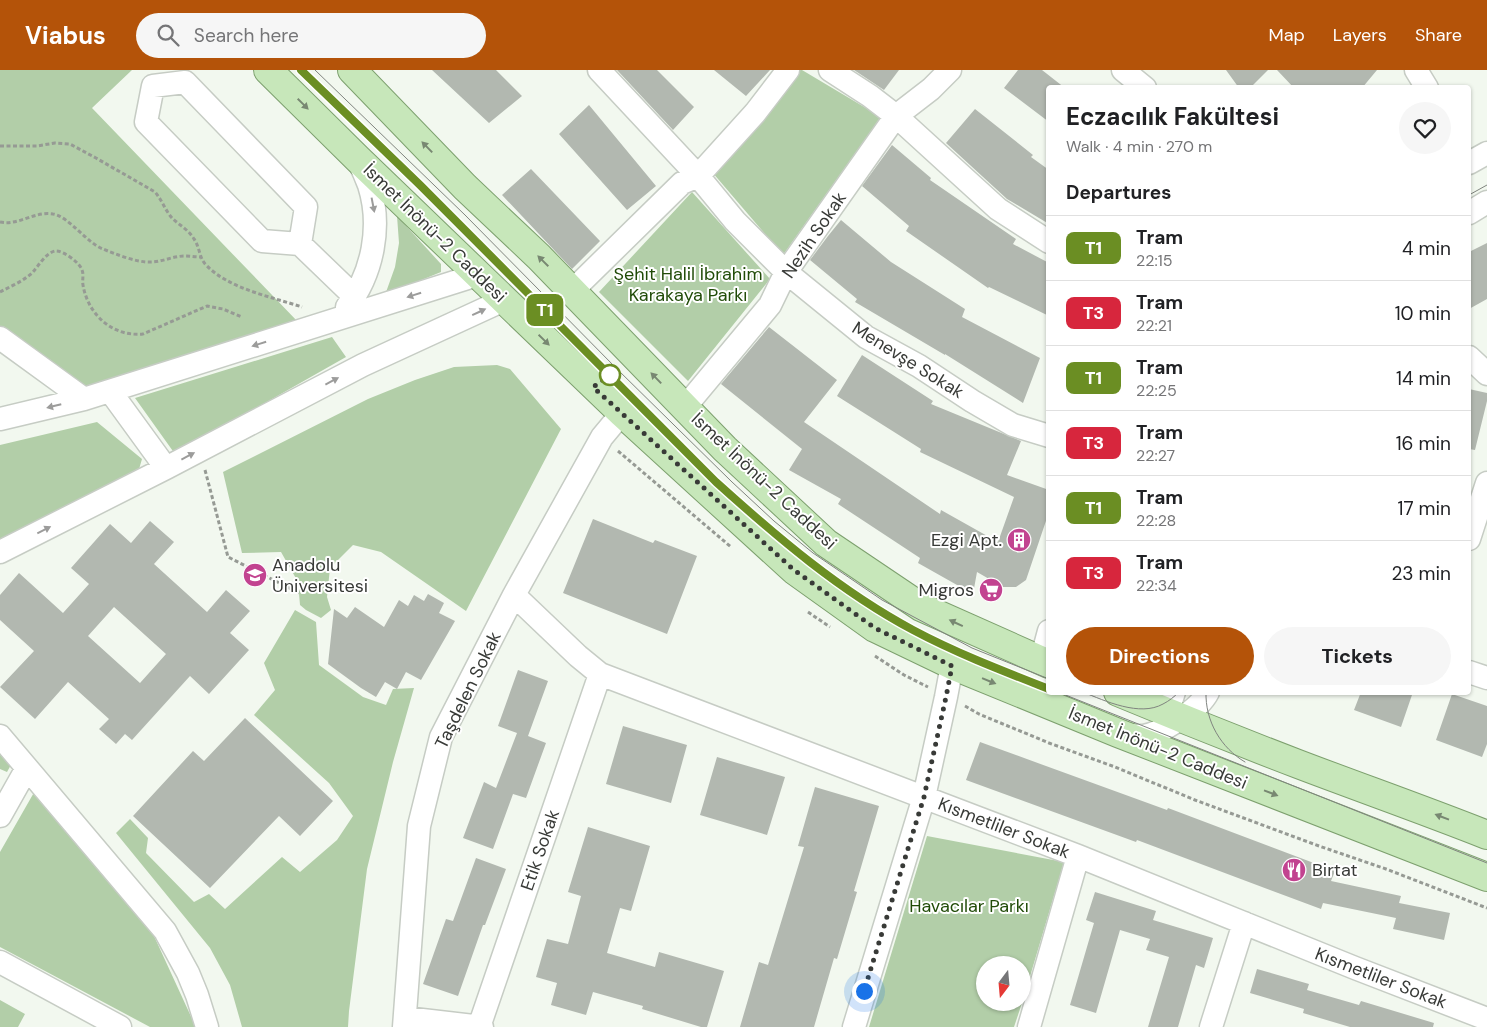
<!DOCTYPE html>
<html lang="en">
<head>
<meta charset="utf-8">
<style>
	body { margin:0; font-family:"DM Sans",sans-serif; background:#f6f6f6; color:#202124; height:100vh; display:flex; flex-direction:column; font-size:19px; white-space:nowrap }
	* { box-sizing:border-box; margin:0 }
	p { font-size:16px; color:#757577 }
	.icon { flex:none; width:28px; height:28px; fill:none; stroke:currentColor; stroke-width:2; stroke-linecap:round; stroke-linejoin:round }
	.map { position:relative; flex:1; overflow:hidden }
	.panel { position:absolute; left:1046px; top:15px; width:425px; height:610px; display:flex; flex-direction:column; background:#fff; border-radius:5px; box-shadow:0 1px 4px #0004 }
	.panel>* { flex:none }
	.badge { padding:0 10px; border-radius:8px; font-size:18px; line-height:32px }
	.needle { width:32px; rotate:196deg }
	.controls { position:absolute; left:976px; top:886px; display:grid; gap:10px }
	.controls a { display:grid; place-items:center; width:55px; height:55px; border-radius:50%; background:#fff; box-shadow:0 1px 4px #0004; font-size:25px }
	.you { position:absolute; width:25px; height:25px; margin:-12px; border:4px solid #fff; border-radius:50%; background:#1a73e8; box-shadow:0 0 0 8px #1a73e833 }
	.map>.badge { position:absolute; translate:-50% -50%; box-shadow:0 0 0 2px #fff }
	h2 { padding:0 20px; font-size:19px; line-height:45px }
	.round { display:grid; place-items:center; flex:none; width:52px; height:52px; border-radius:26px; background:#f6f6f6 }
	.headline { display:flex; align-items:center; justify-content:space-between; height:85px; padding:0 20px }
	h1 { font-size:24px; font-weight:700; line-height:38px }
	.action { display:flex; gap:10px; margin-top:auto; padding:10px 20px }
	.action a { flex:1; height:58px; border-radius:30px; background:#b45309; color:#fff; font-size:20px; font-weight:700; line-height:58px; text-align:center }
	.action a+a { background:#f6f6f6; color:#202124 }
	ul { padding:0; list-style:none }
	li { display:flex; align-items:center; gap:15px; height:65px; padding:0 20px; border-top:1px solid #e0e0e0 }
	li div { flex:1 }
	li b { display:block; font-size:19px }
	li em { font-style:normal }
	li .badge { min-width:55px; font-weight:700; text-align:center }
	header { display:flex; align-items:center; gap:30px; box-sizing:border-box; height:70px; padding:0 25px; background:#b45309; color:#fff }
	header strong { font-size:24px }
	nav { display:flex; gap:28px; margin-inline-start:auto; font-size:18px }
	.search { width:350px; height:45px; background:#f6f6f6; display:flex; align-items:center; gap:12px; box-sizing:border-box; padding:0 18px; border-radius:28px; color:#757577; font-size:19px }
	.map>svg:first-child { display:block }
	.green { fill:#b2cea8 }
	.building { fill:#b2b8b0; fill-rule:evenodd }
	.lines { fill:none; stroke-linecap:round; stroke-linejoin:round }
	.minor-casing { stroke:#c6ccc4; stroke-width:25 }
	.major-casing { stroke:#7da06e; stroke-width:30 }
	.path { stroke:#969a94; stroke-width:3; stroke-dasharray:4 2.5; stroke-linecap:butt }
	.minor { stroke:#fff; stroke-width:22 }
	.major { stroke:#c7e7ba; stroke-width:28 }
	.tram { stroke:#80847f; stroke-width:1 }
	.oneway { fill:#788872 }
	.oneway2 { fill:#9c9c9b }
	.line-casing { stroke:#fff; stroke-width:11 }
	.line { stroke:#6b8e23; stroke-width:8 }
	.walk { stroke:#383a37; stroke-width:5; stroke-dasharray:0 9 }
	.stop-dot { fill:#fff; stroke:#6b8e23; stroke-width:2.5 }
	.labels { text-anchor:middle; stroke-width:4; stroke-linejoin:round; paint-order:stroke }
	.street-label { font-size:18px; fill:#383a37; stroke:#fff }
	.park-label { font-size:18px; fill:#204b07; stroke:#fff }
	.poi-label { font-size:18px; fill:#383a37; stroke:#fff; text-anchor:end }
</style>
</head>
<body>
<header>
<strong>Viabus</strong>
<div class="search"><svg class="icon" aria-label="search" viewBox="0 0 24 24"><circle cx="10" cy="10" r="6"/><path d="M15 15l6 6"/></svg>Search here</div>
<nav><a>Map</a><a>Layers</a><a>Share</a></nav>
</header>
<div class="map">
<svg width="1487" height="957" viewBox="0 0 1487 957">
	<rect width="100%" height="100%" fill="#f2f8ef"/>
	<path class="green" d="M0,0H132L92,38L298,252L86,319L0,258Z
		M788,0H802L881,47L783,185L712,102Z
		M692,122L770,209L688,311L599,222Z
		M397,146L441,194V202L385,225L395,197L399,173Z
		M332,267L346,287L175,384L135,328Z
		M497,295L510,299L561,359L466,541L381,482L353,475L330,498L327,527L331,540L321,548L306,540L300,535L298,512L281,482L242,483L223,402L368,329L415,310L454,297Z
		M97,352L142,389L137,406L0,476V375Z
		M295,540L316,552L319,595L363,627L386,635L393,619L414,618L393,692L367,799L349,941L348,957H242L230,915L210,878L116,763L130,749L148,768L146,783L194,832L209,824L225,839L282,787L300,802L337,770L353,746L329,713L254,645L275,620L264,593Z
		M0,680L12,693L7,702L0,699Z
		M36,719L154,866L194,953V957H150L0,877V782Z
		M927,766L1064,792L1023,930L1022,895H985V932L1022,933L1014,957H869Z
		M0,930L25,944L18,957H0Z"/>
	<path class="building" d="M432,0H496L522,26L489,53Z
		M617,0H657L694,37L673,60Z
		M714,0H770L746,26Z
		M854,0H899L884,20Z
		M1018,0H1042L1065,18H1049V52L1004,18Z
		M1226,0H1268L1250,18H1239Z
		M1277,0H1377L1362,18H1294Z
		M589,35L656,116L627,140L559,64Z
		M975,39L1033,85L1031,87L1049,100V154L1007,129L946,73Z
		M892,75L931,108L930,110L1016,169L1013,174L1049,193V246L989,217L988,218L906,161L909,156L862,116Z
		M531,99L600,171L572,199L502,125Z
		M841,150L891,192L965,239L962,247L1040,288L1023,333L945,284V285L855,232L857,229L810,190L828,166Z
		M1487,173V229L1469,239V182Z
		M769,257L837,310L804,352L940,444L941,440L998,472L1014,427L920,382L921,379L837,326L862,285L933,331L931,334L1021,371L1007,405L1049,420V442L1026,510L1016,517H1003L977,502L973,524L918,493L920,488L838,434L841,429L789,400L802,379L721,314Z
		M1469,319L1487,323V331L1475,380L1469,379Z
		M593,449L653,473L655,470L697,486L667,564L563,523Z
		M150,451L174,472L154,494L207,542L226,520L250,541L230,563L249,580L209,624L190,606L132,670L125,664L116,674L99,659L109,649L68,612L35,649L0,617L34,581L0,550V525L19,503L63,543L89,514L71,498L110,454L131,473ZM114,537L166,584L140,613L88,566Z
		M428,524L444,533L439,543L455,551L421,610L406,602L397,619L385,612L376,627L361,618L328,594L334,539L347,548L355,537L384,557L399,530L408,536L414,525L424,531Z
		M518,600L548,611L528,666L546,673L526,728L513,724L493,779L463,768L484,712L496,718L517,663L498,656Z
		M1361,622H1413L1401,657L1354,640Z
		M1452,624L1487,636V674L1482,687L1436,670Z
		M245,648L333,731L300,766L279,746L210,818L133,746L193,681L204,691Z
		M623,656L687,675L671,733L606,714Z
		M980,672L1167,740L1168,738L1335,801L1331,811L1401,826L1399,833L1450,843L1444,870L1393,859L1396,848L1323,833L1321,839L1137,770L1136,772L966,710Z
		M717,687L785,707L767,765L700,745Z
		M815,717L879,736L854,821L857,822L837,889L834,888L814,957H740L759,892L768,895L804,777L798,776Z
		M588,757L650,776L631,841L620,838L607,883L655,897L659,882L724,901L707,957H701L642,939L643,936L593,922L586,945L551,935L557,913L536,907L547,869L568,874L581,826L568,822Z
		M476,788L506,799L485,855H483L458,926L423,914L446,849L453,851Z
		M1095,822L1156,841L1153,850L1213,868L1204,898L1196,895L1178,957H1148L1169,887L1146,880L1150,869L1120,860L1096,943L1070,935L1094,853L1086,850Z
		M1257,899L1309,914L1307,920L1359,935L1361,931L1434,953L1433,957H1350L1303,943L1304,939L1250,923Z"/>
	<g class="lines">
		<g class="minor-casing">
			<path id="minor" d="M599,0L698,106L735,151L786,202L866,267L919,296L972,331L1013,355L1049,366
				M830,0L870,26L896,46L998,139L1049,172
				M1123,0L1145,18
				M1416,0L1427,18
				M1469,93L1487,83
				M1469,143L1487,132
				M300,174L306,137L185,12L153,16L146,52L262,171L300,174L355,227
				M572,221L682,113L698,106L755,43L788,0
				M347,237C373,203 382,156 369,115C366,107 362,98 358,90
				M0,268L84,329
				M1469,287L1487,304
				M110,321L166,398
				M685,337L770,235L786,202L896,46L931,19L950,0
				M0,349L84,329L477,205
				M1469,469L1487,413
				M0,482L166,398L363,295L504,230
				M514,525L578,586L600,604L1078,786L1355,898L1487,949
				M1041,591L1049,561
				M1469,602L1487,608
				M1163,657L1174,622
				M1123,664C1130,665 1137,666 1143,666C1162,663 1199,640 1208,622
				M0,666L165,861L188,903L197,925L207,957
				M0,746L27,698
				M0,892L120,957
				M405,948L482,957
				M404,957L419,756L441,667L514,525L602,367L622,343
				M479,957L600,604
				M854,957L924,727L946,627L952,595
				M1029,957L1078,786
				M1211,957L1244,853"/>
		</g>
		<g class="major-casing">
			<path id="major" d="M268,0L358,89L622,343L794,500L875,558L952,595L1118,663L1487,807
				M352,0L465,117L539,187L725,379L826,473L921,537L1049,594
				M1118,622C1178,647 1238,671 1298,694C1361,718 1424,740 1487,765"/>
		</g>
		<path class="path" d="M0,76H37L55,73L70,74L96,88L155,122C162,130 165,140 172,148C179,155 189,160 194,169C200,177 199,189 207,196C230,219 272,227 302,237
			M0,152C18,156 34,141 53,144C68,146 87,173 103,179C115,184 138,193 151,192C162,192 173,186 185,186C190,186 195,187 200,187
			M0,222C11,216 24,211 33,202C39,195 46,183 55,181C63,180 80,193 82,200C84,205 82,210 83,215C88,245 113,267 143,264L207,236L223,239L242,247
			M618,381L731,477
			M205,400L228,487L299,523
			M808,542L830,557
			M875,586L904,605L928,617
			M965,636L979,644L1049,673L1115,697L1195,730L1319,776L1386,799L1487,838"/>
		<use href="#minor" class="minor"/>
		<use href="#major" class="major"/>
		<path class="tram" d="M301,0L420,115L716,412C776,467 840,521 913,560C956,583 1003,601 1049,619
			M315,0L465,145L616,298L732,412L774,451L813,483L882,530L972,578L1049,609
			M1469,125L1487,115
			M1058,622L1487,793
			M1083,622C1105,631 1140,647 1163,634C1169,631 1174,627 1179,622
			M1206,622C1205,651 1221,678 1245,692"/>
	</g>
	<defs><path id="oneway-solid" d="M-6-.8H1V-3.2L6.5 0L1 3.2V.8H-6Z" transform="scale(1.25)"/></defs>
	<g class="oneway">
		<use href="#oneway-solid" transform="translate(303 34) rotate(45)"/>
		<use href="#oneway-solid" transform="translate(427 77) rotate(-134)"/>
		<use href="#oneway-solid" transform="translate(543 191) rotate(-135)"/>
		<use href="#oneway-solid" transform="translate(544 270) rotate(44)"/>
		<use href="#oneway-solid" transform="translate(656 308) rotate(-134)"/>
		<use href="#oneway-solid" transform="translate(956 553) rotate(-155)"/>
		<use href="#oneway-solid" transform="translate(989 611) rotate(22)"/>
		<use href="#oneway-solid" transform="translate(1271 723) rotate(21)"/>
		<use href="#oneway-solid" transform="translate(1442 747) rotate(-159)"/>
	</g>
	<g class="oneway2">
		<use href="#oneway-solid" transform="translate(373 135) rotate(79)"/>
		<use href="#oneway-solid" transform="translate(414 225) rotate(162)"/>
		<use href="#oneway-solid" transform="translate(479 242) rotate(-25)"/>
		<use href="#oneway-solid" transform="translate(259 274) rotate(163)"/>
		<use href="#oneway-solid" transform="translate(332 311) rotate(-28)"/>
		<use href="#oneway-solid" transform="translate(54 336) rotate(166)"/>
		<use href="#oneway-solid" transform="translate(188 386) rotate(-28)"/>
		<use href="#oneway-solid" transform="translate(44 460) rotate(-27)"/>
	</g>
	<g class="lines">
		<g class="line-casing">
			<path id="line" d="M301,0L420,115L716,412C777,467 840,521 913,560C956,583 1003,601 1049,619"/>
		</g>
		<use href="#line" class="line"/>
		<path class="walk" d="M610,305L593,317L794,500L875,558L952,596L946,627L924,727L864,921"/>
	</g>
	<defs>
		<g id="building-disc" transform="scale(1.25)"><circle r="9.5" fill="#c24390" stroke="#fff"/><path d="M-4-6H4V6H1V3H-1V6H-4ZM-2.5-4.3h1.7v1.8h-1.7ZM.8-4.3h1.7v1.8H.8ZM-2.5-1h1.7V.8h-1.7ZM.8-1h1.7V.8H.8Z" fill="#fff"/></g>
		<g id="university-disc" transform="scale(1.25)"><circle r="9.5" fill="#c24390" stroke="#fff"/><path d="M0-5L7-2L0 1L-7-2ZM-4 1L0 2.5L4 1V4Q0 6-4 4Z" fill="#fff"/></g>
		<g id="supermarket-disc" transform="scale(1.25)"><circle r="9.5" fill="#c24390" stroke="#fff"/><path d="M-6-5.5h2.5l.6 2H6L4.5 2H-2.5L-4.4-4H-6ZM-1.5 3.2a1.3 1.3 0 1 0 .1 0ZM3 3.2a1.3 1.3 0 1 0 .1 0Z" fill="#fff"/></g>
		<g id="restaurant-disc" transform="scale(1.25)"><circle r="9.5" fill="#c24390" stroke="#fff"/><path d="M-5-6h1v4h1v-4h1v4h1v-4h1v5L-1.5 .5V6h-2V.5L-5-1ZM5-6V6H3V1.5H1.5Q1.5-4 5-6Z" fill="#fff"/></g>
	</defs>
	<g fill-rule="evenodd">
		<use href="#building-disc" x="1019" y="470"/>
		<use href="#university-disc" x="255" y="505"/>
		<use href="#supermarket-disc" x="991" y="520"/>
		<use href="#restaurant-disc" x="1294" y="800"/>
	</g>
	<circle class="stop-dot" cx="610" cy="305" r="10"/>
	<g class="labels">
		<g class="street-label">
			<text transform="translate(435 163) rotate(44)" y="6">İsmet İnönü-2 Caddesi</text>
			<text transform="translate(814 165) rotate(-56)" y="6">Nezih Sokak</text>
			<text transform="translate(908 290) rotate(32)" y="6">Menevşe Sokak</text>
			<text transform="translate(764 411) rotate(43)" y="6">İsmet İnönü-2 Caddesi</text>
			<text transform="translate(468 620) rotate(-64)" y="6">Taşdelen Sokak</text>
			<text transform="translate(1158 678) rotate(22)" y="6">İsmet İnönü-2 Caddesi</text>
			<text transform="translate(1004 758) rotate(21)" y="6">Kısmetliler Sokak</text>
			<text transform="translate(540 780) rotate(-71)" y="6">Etik Sokak</text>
			<text transform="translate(1381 908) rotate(21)" y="6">Kısmetliler Sokak</text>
		</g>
		<g class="park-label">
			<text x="688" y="210">Şehit Halil İbrahim<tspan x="688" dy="21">Karakaya Parkı</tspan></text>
			<text x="969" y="842">Havacılar Parkı</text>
		</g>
		<g class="poi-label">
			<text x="1002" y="476">Ezgi Apt.</text>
			<text x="272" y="501" text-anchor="start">Anadolu<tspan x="272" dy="21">Üniversitesi</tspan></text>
			<text x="974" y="526">Migros</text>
			<text x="1312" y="806" text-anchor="start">Birtat</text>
		</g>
	</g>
</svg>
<div class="controls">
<a><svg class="needle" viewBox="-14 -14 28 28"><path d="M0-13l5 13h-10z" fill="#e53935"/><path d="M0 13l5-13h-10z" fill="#757577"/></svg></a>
</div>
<div class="you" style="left:864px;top:921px"></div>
<b class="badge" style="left:545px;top:240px;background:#6b8e23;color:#fff">T1</b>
<section class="panel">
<div class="headline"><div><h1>Eczacılık Fakültesi</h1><p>Walk · 4 min · 270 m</p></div><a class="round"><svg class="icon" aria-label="heart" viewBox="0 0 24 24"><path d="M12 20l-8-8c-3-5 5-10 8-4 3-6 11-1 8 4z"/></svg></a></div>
<h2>Departures</h2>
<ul>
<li><span class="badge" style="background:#6b8e23;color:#fff">T1</span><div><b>Tram</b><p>22:15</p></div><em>4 min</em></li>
<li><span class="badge" style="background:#d7263d;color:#fff">T3</span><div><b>Tram</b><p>22:21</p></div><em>10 min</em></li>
<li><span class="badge" style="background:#6b8e23;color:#fff">T1</span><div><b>Tram</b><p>22:25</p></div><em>14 min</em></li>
<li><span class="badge" style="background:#d7263d;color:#fff">T3</span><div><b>Tram</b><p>22:27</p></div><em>16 min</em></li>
<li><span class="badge" style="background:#6b8e23;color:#fff">T1</span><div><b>Tram</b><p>22:28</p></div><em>17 min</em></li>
<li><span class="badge" style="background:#d7263d;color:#fff">T3</span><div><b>Tram</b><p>22:34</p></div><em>23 min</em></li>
</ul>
<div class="action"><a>Directions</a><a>Tickets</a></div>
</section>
</div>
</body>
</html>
